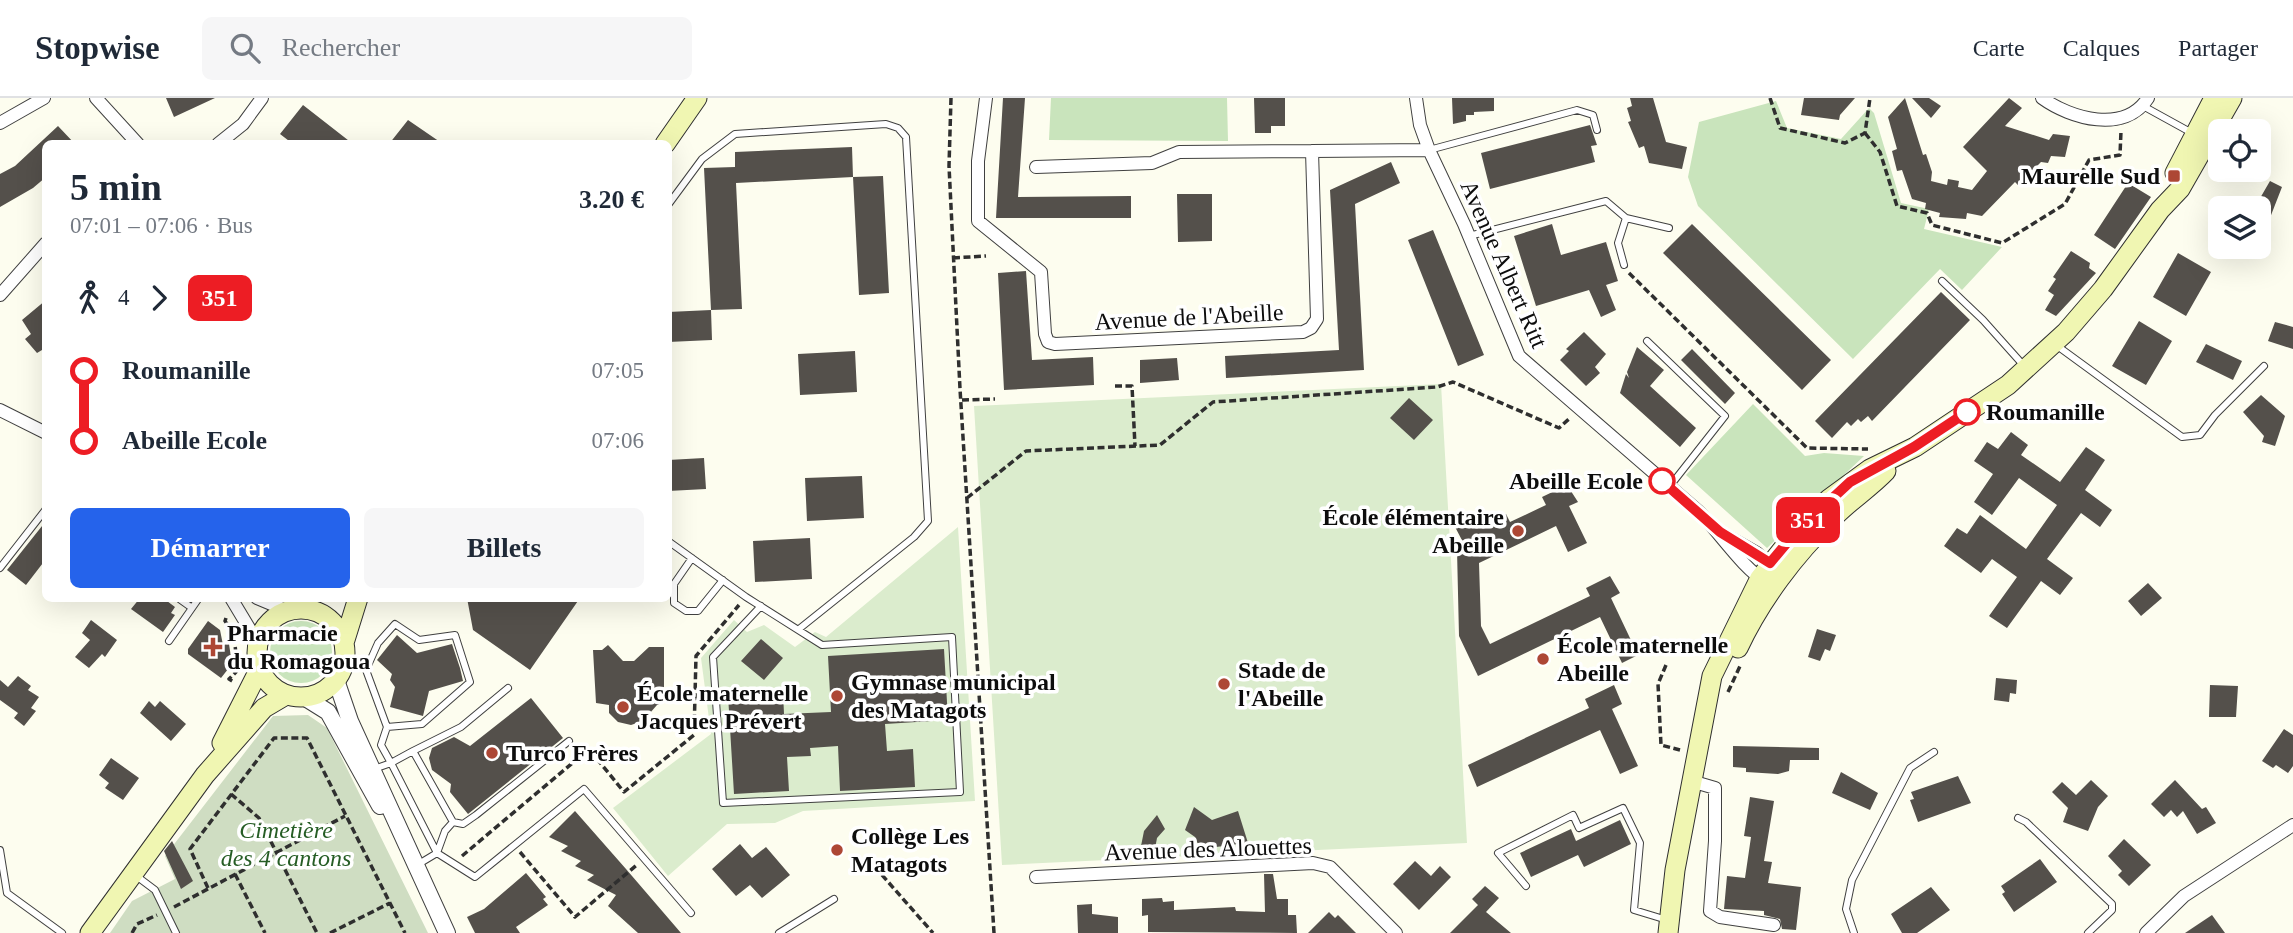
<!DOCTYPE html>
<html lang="fr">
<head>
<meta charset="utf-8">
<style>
	body { margin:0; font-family:"Times New Roman",serif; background:#f6f6f7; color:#1f2937; height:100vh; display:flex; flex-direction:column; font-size:26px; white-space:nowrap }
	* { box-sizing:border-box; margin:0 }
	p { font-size:23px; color:#747a83 }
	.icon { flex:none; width:38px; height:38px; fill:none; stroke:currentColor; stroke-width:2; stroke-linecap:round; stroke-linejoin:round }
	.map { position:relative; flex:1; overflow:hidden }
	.sheet { position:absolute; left:42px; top:42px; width:630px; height:462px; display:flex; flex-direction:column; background:#fff; border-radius:10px; box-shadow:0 7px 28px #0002 }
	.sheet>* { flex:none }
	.badge { padding:0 14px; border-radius:10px; font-size:24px; line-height:46px }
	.buttons { position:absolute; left:2208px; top:21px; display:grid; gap:14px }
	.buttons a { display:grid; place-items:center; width:63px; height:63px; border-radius:10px; background:#fff; box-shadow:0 7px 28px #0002; font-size:35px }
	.map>.badge { position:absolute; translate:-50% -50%; box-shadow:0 0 0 4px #fff }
	.legs { display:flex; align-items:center; gap:10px; height:77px; padding:0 28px; font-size:23px }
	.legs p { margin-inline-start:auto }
	.overview { display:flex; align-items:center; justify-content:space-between; height:119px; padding:0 28px }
	h1 { font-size:38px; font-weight:700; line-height:52px }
	.cta { display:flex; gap:14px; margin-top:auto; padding:14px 28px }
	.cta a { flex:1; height:80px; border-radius:10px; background:#2563eb; color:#fff; font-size:28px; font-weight:700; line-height:80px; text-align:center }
	.cta a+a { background:#f6f6f7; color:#1f2937 }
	ul { padding:0 28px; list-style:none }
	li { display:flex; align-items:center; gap:24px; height:70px; font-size:26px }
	li i { display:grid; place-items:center; width:10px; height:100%; margin:0 9px; background:currentColor }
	li i::after { content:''; width:18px; height:18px; margin:-9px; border:5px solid; border-radius:50%; background:#fff }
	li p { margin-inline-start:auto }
	li:first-child i { background:linear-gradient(#0000 50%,currentColor 0) }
	li:last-child i { background:linear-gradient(currentColor 50%,#0000 0) }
	header { display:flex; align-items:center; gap:42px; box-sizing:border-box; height:98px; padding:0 35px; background:#fff; border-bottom:2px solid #e0e1e3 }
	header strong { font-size:33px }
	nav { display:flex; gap:38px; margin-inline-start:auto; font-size:24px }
	.search { width:490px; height:63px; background:#f6f6f7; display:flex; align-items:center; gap:18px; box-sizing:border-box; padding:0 24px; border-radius:10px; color:#747a83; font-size:26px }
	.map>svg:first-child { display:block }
	.green { fill:#c9e4bc }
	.cemetery { fill:#cfddc2 }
	.pitch { fill:#dbeccd }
	.building { fill:#54504b }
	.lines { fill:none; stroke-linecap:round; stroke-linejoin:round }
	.service-casing { stroke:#404040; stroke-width:8 }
	.minor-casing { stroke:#404040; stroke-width:14 }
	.tertiary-casing { stroke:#404040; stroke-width:18 }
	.secondary-casing { stroke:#2f2f2f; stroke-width:21 }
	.path { stroke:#2f2f2f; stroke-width:3.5; stroke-dasharray:7 3.5; stroke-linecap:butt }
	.service { stroke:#fff; stroke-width:6 }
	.minor { stroke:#fff; stroke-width:12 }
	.tertiary { stroke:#fff; stroke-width:16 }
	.secondary { stroke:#f0f6b2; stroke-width:19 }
	.line-1-casing { stroke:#fff; stroke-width:16 }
	.line-1 { stroke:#ed1d24; stroke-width:10 }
	.poi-dot { fill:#ad4735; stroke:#fff; stroke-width:2.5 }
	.stop-1-dot { fill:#fff; stroke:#ed1d24; stroke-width:3.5 }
	.labels { text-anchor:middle; stroke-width:7; stroke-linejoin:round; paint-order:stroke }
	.poi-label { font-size:24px; font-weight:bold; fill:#0d0d0d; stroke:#fff; text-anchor:start }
	.street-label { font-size:24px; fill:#0d0d0d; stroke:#fff }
	.stop-label { font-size:24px; font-weight:bold; fill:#0d0d0d; stroke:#fff; text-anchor:start }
	.park-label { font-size:24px; font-style:italic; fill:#265d25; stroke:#fff }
</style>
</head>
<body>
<header>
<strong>Stopwise</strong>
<div class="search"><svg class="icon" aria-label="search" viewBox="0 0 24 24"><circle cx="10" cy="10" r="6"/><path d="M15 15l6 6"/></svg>Rechercher</div>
<nav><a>Carte</a><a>Calques</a><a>Partager</a></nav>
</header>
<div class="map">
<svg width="2293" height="835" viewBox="0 0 2293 835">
	<rect width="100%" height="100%" fill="#fdfdef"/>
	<path class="green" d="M1051,0H1227L1228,43L1049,42Z
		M1776,3L1787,30L1841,41L1869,10L1874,15L1901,105L1929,111L1924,131L2002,149L1962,192L1940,171L1853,261L1698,108L1688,79L1699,24Z
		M1753,306L1805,358L1824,355L1864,358L1767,450L1686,377Z
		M270 554a31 31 0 1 1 62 0a31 31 0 1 1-62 0Z"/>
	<path class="cemetery" d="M308,617L327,630L428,835H110L132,803L175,781L165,758L273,618Z"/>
	<path class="pitch" d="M1441,286L1467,745L1002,767L974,308Z
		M958,429L975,703L803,713L775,725L727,726L668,778L613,710L711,636L701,560L734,522L747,534L764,527L795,549L815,534L826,539Z"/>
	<path class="building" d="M166,0H215L174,19Z
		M1003,0H1025L1018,99L1131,98V120H996Z
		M1254,0H1285V28H1271V35H1255Z
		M1452,0H1494V13L1474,14V17H1466V23L1453,26Z
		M1630,0H1653L1666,44L1687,49L1682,71L1649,65L1644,48L1639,50L1628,24L1631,23L1627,10L1632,8Z
		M1804,0H1855L1840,17L1839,22L1801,17Z
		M1905,0L1923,57L1926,56L1932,74L1931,83L1947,87L1948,81L1959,83L1958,89L1972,92L1987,73L1963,49L2009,0L2022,10L2005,28L2049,42L2053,36L2070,38L2065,59L2051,58L2048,65L2041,64L2018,87L2015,84L1982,118L1967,115L1966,121L1939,119L1940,115L1925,111L1926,105L1912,101L1902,72L1897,73L1892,53L1897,51L1888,19Z
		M1912,0H1929L1941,8L1931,20Z
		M303,7L353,46H293L280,36Z
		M408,22L443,46H389Z
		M1590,27L1597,47L1591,48L1595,64L1490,91L1481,55Z
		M58,28L75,46H46V79L33,90L0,109V76L15,68Z
		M852,49L853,79L736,85L742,211L711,212L704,70L735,69V54Z
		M1391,64L1400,85L1355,106L1364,272L1226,280L1225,258L1339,252L1330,92Z
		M883,78L889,195L859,197L853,79Z
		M2270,83L2282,89L2259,148V102Z
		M2128,85L2151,99L2115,151L2094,137Z
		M1177,96H1212V143L1178,144Z
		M1552,126L1561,157L1606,144L1618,183L1606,187L1616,212L1601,219L1589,192L1536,208L1514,138Z
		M1692,126L1831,262L1802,292L1663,155Z
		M1433,132L1484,257L1458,268L1408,142Z
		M2071,153L2090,165L2089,170L2096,175L2056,218L2045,212L2054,197L2048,193L2056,181L2053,179Z
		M2178,155L2211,174L2186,218L2153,199Z
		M1026,173L1032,262L1093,259L1094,287L1004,292L998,175Z
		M1941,194L1970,222L1872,323L1868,318L1861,324L1858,321L1851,328L1847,324L1832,340L1815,323Z
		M46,202V257L42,252L37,255L25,241L31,236L22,222Z
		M711,212L712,242L668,244V214Z
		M2139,223L2172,243L2146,287L2112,268Z
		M2275,224L2293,229V251L2268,243Z
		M1584,234L1606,256L1595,269L1600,275L1586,288L1560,262L1569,253L1566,251Z
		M2206,246L2242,263L2233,282L2196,264Z
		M1637,249L1664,272L1650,288L1696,330L1680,349L1620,295L1626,276L1629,280L1627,274Z
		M1692,251L1735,295L1725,306L1681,262Z
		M855,253L857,294L800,297L798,256Z
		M1177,260L1179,282L1140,285V262Z
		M2261,297L2285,318L2275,348L2262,344L2264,338L2243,314Z
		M1409,300L1433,322L1414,342L1390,320Z
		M2011,334L2028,347L2021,357L2060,384L2086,349L2105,362L2085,392L2112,412L2100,429L2081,415L2047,461L2073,480L2060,497L2041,483L2007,530L1989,518L2017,479L1992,461L1981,475L1944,448L1957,430L1967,436L1980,417L2026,451L2057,407L2019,380L1992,417L1974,404L1993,376L1974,363L1987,344L1998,351Z
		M704,360L706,391L668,393V362Z
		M862,378L864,420L807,423L805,380Z
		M1567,387L1578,404L1569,408L1587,445L1568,454L1556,428L1479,465L1481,528L1490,546L1590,498L1586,490L1610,478L1620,495L1611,500L1638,557L1622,565L1600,519L1478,578L1459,538L1457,452L1465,448L1453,425L1473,415L1480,429L1506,416L1510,424L1546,407L1542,399Z
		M46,423V461L26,487L7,472Z
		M810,440L812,481L755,484L753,443Z
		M2148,485L2162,500L2141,518L2128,503Z
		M140,500H163L175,509L171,515L175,517L163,534L131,511Z
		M467,500H580L530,572L473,532Z
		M91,522L117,542L105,559L102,556L89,570L75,559L90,542L82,535Z
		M208,523L220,532L223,547L229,546L232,566L221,580L188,556V551Z
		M1817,531L1836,537L1830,553L1825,551L1820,563L1808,559Z
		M397,537L417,555L452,546L460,570L463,583L429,593L423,618L390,609L395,589L390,582L392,576L377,562Z
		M761,541L783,560L764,582L741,563Z
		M608,547L623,563H634L649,549H664V604L657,607L643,623L631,627L618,624L609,615V607L596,605L593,552H602Z
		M944,551L948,622L885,626L887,653L913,651L915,689L840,693L838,648L810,650L811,658L787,659L789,693L734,696L728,597L783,594L784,616L831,614L828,558Z
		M18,578L31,588L28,592L39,599L31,610L36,613L24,628L14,620L18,615L0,602V582L8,589Z
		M1996,580L2017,582L2016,596L2010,595L2009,604L1994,602Z
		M1614,587L1622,606L1612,611L1638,668L1620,676L1600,632L1477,689L1468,667L1589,610L1585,601Z
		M2210,587L2238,588L2236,619H2209Z
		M531,600L563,640L468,716L450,694L451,686L432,672L429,660L432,650L454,639L470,648Z
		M149,603L155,609L160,603L186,626L171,643L140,615Z
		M2284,631L2293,637V668L2288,675L2276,667L2273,670L2262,663Z
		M1733,648L1819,650V662H1790L1789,673L1778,676L1746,674V670L1733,669Z
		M111,660L139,680L123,702L105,690L109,685L99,677Z
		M1841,674L1878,695L1870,712L1832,695Z
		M1958,678L1971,705L1918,724L1910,702L1914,701L1911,694Z
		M2091,682L2108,698L2098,709L2088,733L2063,724L2068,710L2052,694L2062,684L2076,697Z
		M2175,682L2202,711L2206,709L2216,725L2197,736L2183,713L2177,719L2171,712L2164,719L2151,706Z
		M1750,699L1774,703L1764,763L1772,764L1768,785L1801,789L1796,832L1782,831L1780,821L1764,817V813L1724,811L1727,778L1745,780L1751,739L1744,738Z
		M1194,709L1212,722L1238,713L1248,745L1200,751L1195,739L1185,732Z
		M575,713L626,771L681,835H638L608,808L616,797L587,782L594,777L575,768L581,763L561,753L568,748L549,739Z
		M1157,717L1165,731L1157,740L1154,756L1139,758L1144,733Z
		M1620,722L1631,746L1584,769L1578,757L1531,779L1520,755L1571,731L1576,743Z
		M2124,741L2151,767L2129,788L2118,777L2122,773L2108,758Z
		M172,743L193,783L181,791L164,753Z
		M740,746L752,760L766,749L790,777L762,800L750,787L736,798L712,771Z
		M2040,761L2057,784L2014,814L2002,796L2005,794L2001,788Z
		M1415,763L1431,778L1440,768L1451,779L1419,812L1393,786Z
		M526,775L546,799L543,801L548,807L516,829L520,835H475L467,819L484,811Z
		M1264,776H1273L1277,801H1288V817H1296L1297,835L1148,834V817L1142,818V801L1162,800L1163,804L1174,803V812L1235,809L1236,813L1265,814Z
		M1485,788L1499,800L1486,814L1511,835H1450L1478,807L1484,813L1472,801Z
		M1931,789L1950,812L1917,835H1902L1891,816Z
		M1092,806V816L1118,819V835H1078L1077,807Z
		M1329,814L1335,820L1338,817L1356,835H1308Z
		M2212,817L2225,835H2185Z"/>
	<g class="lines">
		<g class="service-casing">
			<path id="service" d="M2143,8L2192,35
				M1429,52L1577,12L1593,17L1597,32
				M668,107L702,61L735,36L886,26L898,30L906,39L928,423L914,439L799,531
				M1469,138L1606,103L1626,120L1669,130
				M1624,167L1618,145L1626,120
				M1942,183L1983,222L2025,269
				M1647,243L1725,318L1670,388
				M2056,247L2182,339L2200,337L2215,317L2264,268
				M668,443L746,499L822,547L952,539L960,694L723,705L713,559L761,508
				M692,460L674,486V505L686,513H698L723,482
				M0,470L46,411
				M178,500L192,510
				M169,543L199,500
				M387,629L422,626L470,584L455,537L419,542L395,526L378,545L366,572L387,629L381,647L391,665L413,653L453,724L445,733L437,755L475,779L584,691L691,815
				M413,653L461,629L508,590
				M374,671L391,665L437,755L417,767
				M2018,720L2026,724L2112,806V812L2088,835
				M453,724L463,726L476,717L569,643
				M0,752L7,795L62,835
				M135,777L155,792L176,835
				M1526,788L1498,755L1573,717L1579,730L1623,710L1640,745L1634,812L1667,822
				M779,835L834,801
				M1854,835L1846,811L1852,782L1910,670L1934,654"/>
		</g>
		<g class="minor-casing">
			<path id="minor" d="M96,0L138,46
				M986,0L978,63V123L1041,174L1045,236L1048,244L1055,246L1303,234L1311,230L1317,221L1312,53L1429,52
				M1416,0L1420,27L1429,52L1464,126L1519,258L1698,413C1716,430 1745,473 1764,482
				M2042,0C2071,21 2125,36 2148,0
				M0,25L44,0
				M218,46L243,26L262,0
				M1036,69L1152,65L1179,54L1312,53
				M0,197L46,145
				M0,312L46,335
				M1720,434L1757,455L1774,471
				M231,500L258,545
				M257,500L288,513
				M1691,683L1715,690V743L1710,813L1720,819L1774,827
				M1036,779L1313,765L1330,769L1396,835
				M2146,835L2184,798L2293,727"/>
		</g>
		<g class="tertiary-casing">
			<path id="tertiary" d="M336,582L350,623L447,835
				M304,599L328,614L380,708"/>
		</g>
		<g class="secondary-casing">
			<path id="secondary" d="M665,46L697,0
				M2175,75L2214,0
				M257 555a44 44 0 1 1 88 0a44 44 0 1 1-88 0Z
				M344,545L358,500
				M1738,550C1760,503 1795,456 1833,420C1849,403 1870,390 1886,373
				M222,645L259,572
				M90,835L205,677L264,610L286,597
				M1668,835L1675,772L1712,578L1760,480L1796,434L1829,401L1870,371L1915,349L2008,287L2066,234L2103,191L2160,112L2180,91L2232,0"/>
		</g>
		<path class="path" d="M951,0L949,68L960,291L994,835
			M1770,0L1780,30L1845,45L1865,35L1870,0
			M1865,35L1880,54L1897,108L1927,115L1932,127L2002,145L2065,106L2089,62L2120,57L2121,33
			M953,160L986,158
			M1629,175L1807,350L1868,351
			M1115,288H1132L1135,348
			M962,302L995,301
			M967,400L1026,353L1160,347L1213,304L1437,289L1453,284L1559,330L1570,320
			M226,520L225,523C237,539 236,555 236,574L229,581L234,584
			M1666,567L1658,586L1661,647L1680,652
			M1728,594L1741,566
			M231,696L259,720L317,835
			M520,754L575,819L638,766
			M462,758L589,651L624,694L694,637L696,558L739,507
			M875,769L933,835
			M235,776L265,835
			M208,790L190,751L274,640H307L405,835
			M174,809L345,718
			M132,835L137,826L157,817
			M330,835L390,805"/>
		<use href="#service" class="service"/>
		<use href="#minor" class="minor"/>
		<use href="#tertiary" class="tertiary"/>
		<use href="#secondary" class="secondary"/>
	</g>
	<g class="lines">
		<g class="line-1-casing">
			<path id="line-1" d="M1662,383L1720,434L1770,465L1796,434L1850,384L1914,349L1967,314"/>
		</g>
		<use href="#line-1" class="line-1"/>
	</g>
	<g class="poi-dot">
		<rect x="2167" y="71" width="14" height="14" rx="3.5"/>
		<circle cx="1518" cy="433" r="7"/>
		<path d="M209.5 538.5h7v7h7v7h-7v7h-7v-7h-7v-7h7z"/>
		<circle cx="1543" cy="561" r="7"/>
		<circle cx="1224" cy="586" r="7"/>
		<circle cx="837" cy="598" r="7"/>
		<circle cx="623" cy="609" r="7"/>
		<circle cx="492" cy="655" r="7"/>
		<circle cx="837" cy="752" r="7"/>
	</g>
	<g class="stop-1-dot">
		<circle cx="1967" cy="314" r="12"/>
		<circle cx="1662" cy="383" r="12"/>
	</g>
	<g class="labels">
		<g class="poi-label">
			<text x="2160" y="86" text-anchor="end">Maurelle Sud</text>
			<text x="1504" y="427" text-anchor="end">École élémentaire<tspan x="1504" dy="28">Abeille</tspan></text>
			<text x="227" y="543">Pharmacie<tspan x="227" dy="28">du Romagoua</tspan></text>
			<text x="1557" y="555">École maternelle<tspan x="1557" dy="28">Abeille</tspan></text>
			<text x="1238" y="580">Stade de<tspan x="1238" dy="28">l'Abeille</tspan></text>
			<text x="851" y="592">Gymnase municipal<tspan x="851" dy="28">des Matagots</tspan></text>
			<text x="637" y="603">École maternelle<tspan x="637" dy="28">Jacques Prévert</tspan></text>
			<text x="506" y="663">Turco Frères</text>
			<text x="851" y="746">Collège Les<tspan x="851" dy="28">Matagots</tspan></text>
		</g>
		<g class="street-label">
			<text transform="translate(1504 166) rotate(66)" y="8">Avenue Albert Ritt</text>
			<text transform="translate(1189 219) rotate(-3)" y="8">Avenue de l'Abeille</text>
			<text transform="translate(1208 751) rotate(-2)" y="8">Avenue des Alouettes</text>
		</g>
		<g class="stop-label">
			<text x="1986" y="322">Roumanille</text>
			<text x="1643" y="391" text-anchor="end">Abeille Ecole</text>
		</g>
		<g class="park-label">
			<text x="286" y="740">Cimetière<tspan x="286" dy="28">des 4 cantons</tspan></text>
		</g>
	</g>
</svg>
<div class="buttons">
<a><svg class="icon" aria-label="locate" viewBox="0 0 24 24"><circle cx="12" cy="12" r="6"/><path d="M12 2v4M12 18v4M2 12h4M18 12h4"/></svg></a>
<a><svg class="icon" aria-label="layers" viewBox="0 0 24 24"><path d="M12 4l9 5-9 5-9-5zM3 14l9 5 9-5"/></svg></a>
</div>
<b class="badge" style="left:1808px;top:422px;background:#ed1d24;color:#fff">351</b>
<section class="sheet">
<div class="overview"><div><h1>5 min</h1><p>07:01 – 07:06 · Bus</p></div><b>3.20 €</b></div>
<div class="legs"><svg class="icon" aria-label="walk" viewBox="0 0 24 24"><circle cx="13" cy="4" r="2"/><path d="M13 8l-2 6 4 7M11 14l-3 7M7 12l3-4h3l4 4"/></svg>4<svg class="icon" aria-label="forward" viewBox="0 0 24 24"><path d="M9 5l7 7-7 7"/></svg><b class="badge" style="background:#ed1d24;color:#fff">351</b></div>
<ul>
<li><i style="color:#ed1d24"></i><b>Roumanille</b><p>07:05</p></li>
<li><i style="color:#ed1d24"></i><b>Abeille Ecole</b><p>07:06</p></li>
</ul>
<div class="cta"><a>Démarrer</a><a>Billets</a></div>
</section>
</div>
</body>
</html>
